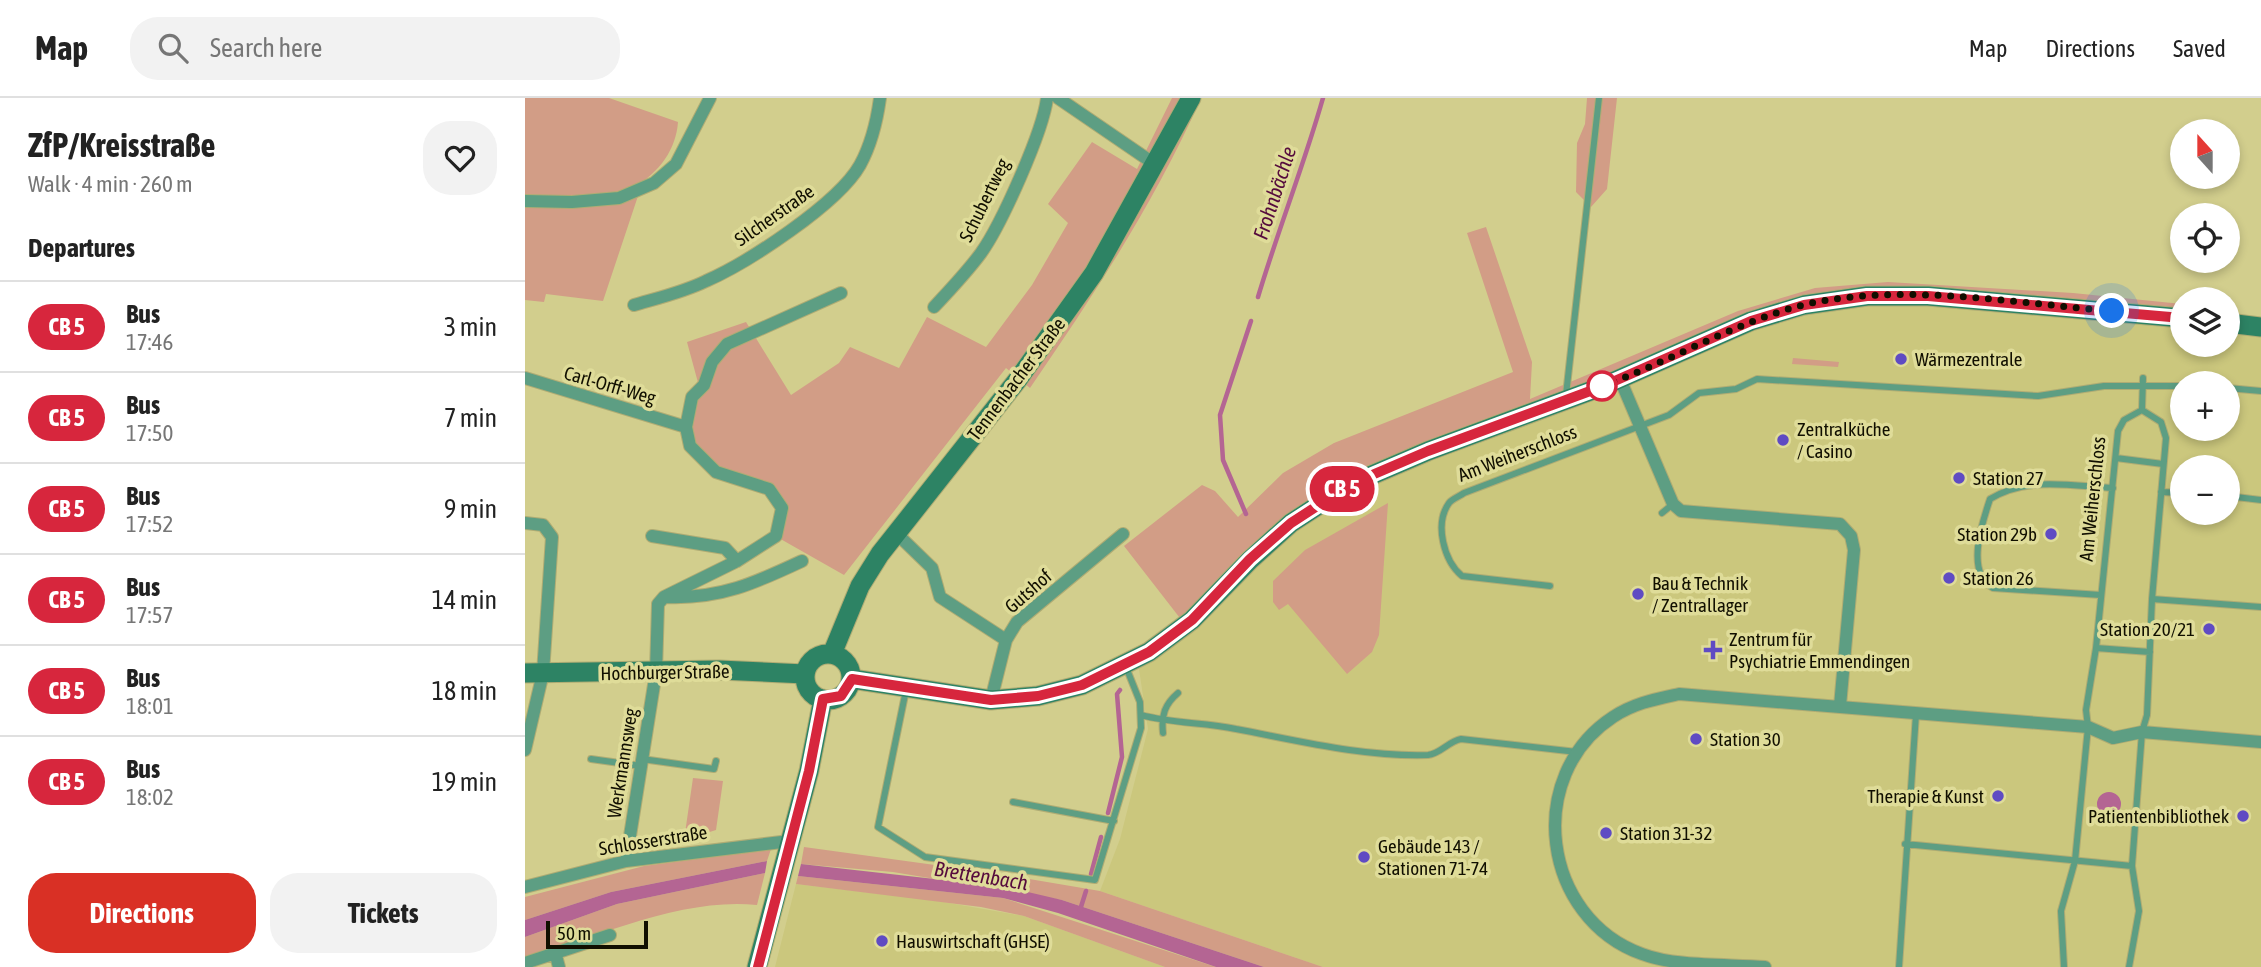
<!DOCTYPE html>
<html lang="en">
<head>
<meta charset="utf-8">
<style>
	body { margin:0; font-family:"Asap Condensed",sans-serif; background:#f2f2f2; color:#222; height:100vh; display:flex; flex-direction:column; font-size:26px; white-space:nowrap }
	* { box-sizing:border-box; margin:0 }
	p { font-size:23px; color:#767676 }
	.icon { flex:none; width:38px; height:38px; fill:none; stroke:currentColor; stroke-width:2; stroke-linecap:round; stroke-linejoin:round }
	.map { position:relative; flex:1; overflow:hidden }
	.drawer { display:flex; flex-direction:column; background:#fff; width:525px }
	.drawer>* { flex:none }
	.badge { padding:0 14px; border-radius:23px; font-size:24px; line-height:46px }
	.needle { width:46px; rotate:339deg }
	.controls { position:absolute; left:1645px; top:21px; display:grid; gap:14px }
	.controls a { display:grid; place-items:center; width:70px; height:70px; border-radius:50%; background:#fff; box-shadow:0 4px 10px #0003; font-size:35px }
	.scale { position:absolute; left:21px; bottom:18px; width:102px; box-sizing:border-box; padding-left:7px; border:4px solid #110f00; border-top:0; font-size:19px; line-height:24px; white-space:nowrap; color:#110f00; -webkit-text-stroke:5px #dfdc99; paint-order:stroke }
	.you { position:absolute; width:35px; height:35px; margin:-18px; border:5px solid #fff; border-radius:50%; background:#1a73e8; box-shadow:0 0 0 10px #1a73e833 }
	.map>.badge { position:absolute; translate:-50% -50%; box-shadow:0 0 0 4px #fff }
	h2 { padding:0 28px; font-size:26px; line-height:63px }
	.round { display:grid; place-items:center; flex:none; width:74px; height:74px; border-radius:28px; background:#f2f2f2 }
	.overview { display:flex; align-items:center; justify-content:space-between; height:119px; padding:0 28px }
	h1 { font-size:33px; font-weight:700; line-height:52px }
	.cta { display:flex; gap:14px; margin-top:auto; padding:14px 28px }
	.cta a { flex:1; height:80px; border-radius:28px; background:#d93025; color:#fff; font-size:28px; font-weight:700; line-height:80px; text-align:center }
	.cta a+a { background:#f2f2f2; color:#222 }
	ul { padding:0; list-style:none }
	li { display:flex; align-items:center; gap:21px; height:91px; padding:0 28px; border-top:2px solid #e0e0e0 }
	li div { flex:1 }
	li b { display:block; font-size:26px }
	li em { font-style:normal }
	li .badge { min-width:77px; font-weight:700; text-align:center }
	header { display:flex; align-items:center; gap:42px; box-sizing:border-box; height:98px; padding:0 35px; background:#fff; border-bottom:2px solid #e0e0e0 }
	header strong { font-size:33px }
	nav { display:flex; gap:38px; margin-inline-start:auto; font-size:24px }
	.search { width:490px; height:63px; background:#f2f2f2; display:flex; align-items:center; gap:18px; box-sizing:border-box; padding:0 24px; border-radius:28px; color:#767676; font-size:26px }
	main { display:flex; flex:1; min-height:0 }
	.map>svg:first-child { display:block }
	.built { fill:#cbc77d; fill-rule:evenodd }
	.green { fill:#d29d86 }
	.water { fill:#b46593 }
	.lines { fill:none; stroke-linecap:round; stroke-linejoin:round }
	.stream { stroke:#b46593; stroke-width:4.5 }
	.lane-casing { stroke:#afac74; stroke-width:8 }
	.street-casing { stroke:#afac74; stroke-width:14 }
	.secondary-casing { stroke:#afac74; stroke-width:21 }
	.lane { stroke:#5d9e83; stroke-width:6 }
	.street { stroke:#5d9e83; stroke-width:12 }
	.secondary { stroke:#2d8364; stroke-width:19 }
	.line-casing { stroke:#fff; stroke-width:16 }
	.line { stroke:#d7263d; stroke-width:10 }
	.walk { stroke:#110f00; stroke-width:7; stroke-dasharray:0 12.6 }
	.poi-dot { fill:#5f4bc3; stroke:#dfdc99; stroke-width:2.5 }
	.stop-dot { fill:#fff; stroke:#d7263d; stroke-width:3.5 }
	.labels { text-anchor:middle; stroke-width:7; stroke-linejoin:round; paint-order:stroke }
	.street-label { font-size:19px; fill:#110f00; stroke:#dfdc99 }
	.poi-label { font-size:19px; fill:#110f00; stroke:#dfdc99; text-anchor:start }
	.water-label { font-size:21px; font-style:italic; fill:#560c3d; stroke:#dfdc99 }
</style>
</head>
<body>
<header>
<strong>Map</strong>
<div class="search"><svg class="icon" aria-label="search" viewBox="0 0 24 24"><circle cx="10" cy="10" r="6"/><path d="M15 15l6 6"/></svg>Search here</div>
<nav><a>Map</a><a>Directions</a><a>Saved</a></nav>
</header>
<main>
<section class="drawer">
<div class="overview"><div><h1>ZfP/Kreisstraße</h1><p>Walk · 4 min · 260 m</p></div><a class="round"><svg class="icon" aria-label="heart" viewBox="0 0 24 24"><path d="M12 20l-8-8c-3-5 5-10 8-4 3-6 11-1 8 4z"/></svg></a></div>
<h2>Departures</h2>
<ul>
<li><span class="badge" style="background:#d7263d;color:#fff">CB 5</span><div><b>Bus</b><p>17:46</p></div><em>3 min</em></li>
<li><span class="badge" style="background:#d7263d;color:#fff">CB 5</span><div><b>Bus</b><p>17:50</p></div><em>7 min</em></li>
<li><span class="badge" style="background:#d7263d;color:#fff">CB 5</span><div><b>Bus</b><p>17:52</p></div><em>9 min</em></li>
<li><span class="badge" style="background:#d7263d;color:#fff">CB 5</span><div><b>Bus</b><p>17:57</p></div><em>14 min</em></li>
<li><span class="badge" style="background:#d7263d;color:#fff">CB 5</span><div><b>Bus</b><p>18:01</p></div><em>18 min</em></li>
<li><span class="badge" style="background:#d7263d;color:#fff">CB 5</span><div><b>Bus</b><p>18:02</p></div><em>19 min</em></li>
</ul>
<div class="cta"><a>Directions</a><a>Tickets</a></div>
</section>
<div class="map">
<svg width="1736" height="869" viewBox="0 0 1736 869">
	<rect width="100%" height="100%" fill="#d2ce8d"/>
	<path class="built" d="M1328,202L1657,226V247H1703V230L1736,234V869H798L575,793L595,741L623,631L614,571L673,527L772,430L842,386L1254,218ZM1657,285H1703V331H1657ZM1657,369H1703V415H1657Z
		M271,786L407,802L499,818L640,869H250Z"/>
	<path class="green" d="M0,0H84L153,24C151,52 134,74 111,88L113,98L78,203L21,196L19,204L0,202Z
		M647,0H676C629,106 570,195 505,290L481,270L319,477L252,439L256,429L245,391L192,373L166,348L163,328L175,292L162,244L221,224L266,297L314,265L325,249L374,270L402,219L461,249L507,187L543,125L523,106L567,44L612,71Z
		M1062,0H1092L1082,91L1066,109L1051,94L1052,45L1060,26Z
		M961,129L1007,264L1005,301L1213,213L1290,190L1363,184L1548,195L1657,206V226L1328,202L1254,218L842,386L772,430L665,533L599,448L677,387L690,393L713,419L758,375L809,345L988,274L942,135Z
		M1268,260L1314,264L1313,269L1267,266Z
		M863,405L854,537L847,554L822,576L763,506L754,512L748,504V483L780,452Z
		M168,680L198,683L191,732L159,742Z
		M279,749L468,775L575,793L798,869H739L537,802L368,774L276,766Z
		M246,751L242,763L86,794L0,822V799L119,768Z
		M240,775L232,807C157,799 70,839 0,862V839L92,806Z
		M273,778L478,800L691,869H640L499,818L456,809L271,786Z"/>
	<path class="water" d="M1572 706a12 12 0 1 1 24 0a12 12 0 1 1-24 0Z
		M242,763L240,775L92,806L0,839V822L86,794Z
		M276,766L481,789L537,802L739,869H691L533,815L478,800L273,778Z"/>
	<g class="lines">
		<path class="stream" d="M733,199C753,132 779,67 798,0
			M721,416L698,362L695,317L726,223
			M583,715L597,659L592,596L595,592
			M566,776L576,739
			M555,812L561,793"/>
		<g class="lane-casing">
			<path id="lane" d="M1703,290L1736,293
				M1041,297L1074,0
				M1617,312L1618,280
				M1591,360L1638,366
				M1636,394L1657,395
				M1703,398L1736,402
				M1137,415L1148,406
				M1025,488L937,478C919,463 909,426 924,405C927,401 935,398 939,395L1144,317L1174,295L1211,291L1232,281L1513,298L1579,288H1657
				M1576,497L1468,490C1440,475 1457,425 1465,401C1502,378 1547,388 1588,390
				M1627,501L1736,509
				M1571,550L1625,554
				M381,592L353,729L400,759L570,782L616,630L615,604L601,569
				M616,617C650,626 678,624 711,631C775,643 838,659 903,657C915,656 924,643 936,641L1052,654
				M638,635C636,617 640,606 653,595
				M66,661L116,668
				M117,661L189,671L191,663
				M488,704L589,723
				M1380,746L1607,768
				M1374,869L1391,616
				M1539,869L1536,813L1550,763L1563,629L1561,612L1571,550L1593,333L1599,322L1617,312L1636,324L1641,340L1627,501L1622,617L1617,634L1607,768L1614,813L1604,869"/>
		</g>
		<g class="street-casing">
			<path id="street" d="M533,0L631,67
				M0,103L47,104L94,100L129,85L151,66L185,0
				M109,207C133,200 159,194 181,183C222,165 313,106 335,67C346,47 352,22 355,0
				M409,209C425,192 442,174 456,155C476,127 518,34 522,0
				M0,280L161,329
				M1095,281L1148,406L1156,413L1315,426L1326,438L1329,452L1315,608
				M0,425L18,427L27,439L18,575L0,652
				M370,434L407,470L415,499L481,542
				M127,438L200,450L212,463
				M142,499C196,501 230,485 277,463
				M466,602L481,542L492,524L598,436
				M101,763L131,574L133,506L139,499L212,463L251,438L257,410L244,391L191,374L165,348L161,329L167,299L179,287L187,264L202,246L316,195
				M0,789L101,763L265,743
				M30,854L34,869
				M0,865L85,837
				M1240,869C1204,866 1151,869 1117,856C1017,820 998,678 1088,619C1109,605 1131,601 1154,596L1563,629L1588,640L1617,634L1736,644"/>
		</g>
		<g class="secondary-casing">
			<path id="secondary" d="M1703,225L1736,229
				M307,556L335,488L355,456L494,280L569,175L666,0
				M280 579a23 23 0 1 1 46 0a23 23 0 1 1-46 0Z
				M0,575L194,572L280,576
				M327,581L466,602L513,598L557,587L624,554L667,522L725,462L766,425L826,386L903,353L1076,289L1226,223L1279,207L1342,198H1403L1657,220
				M232,869L284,673L298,601"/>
		</g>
		<use href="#lane" class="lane"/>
		<use href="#street" class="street"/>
		<use href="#secondary" class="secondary"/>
	</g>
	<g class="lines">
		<g class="line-casing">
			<path id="line" d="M233,869L284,673L298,601L316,598L327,581L466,602L513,598L557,587L624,554L667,522L725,461L766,425L826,386L903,353L1076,289L1226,223L1279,207L1342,198H1403L1657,220"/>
		</g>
		<use href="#line" class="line"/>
		<path class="walk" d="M1077,288C1142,265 1208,225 1278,207C1374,184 1489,205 1587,213"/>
	</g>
	<g class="poi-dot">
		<circle cx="1376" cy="261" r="7"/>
		<circle cx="1258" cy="342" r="7"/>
		<circle cx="1434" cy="380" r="7"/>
		<circle cx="1526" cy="436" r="7"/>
		<circle cx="1424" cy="480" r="7"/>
		<circle cx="1113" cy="496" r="7"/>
		<circle cx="1684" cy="531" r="7"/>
		<path d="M1184.5 541.5h7v7h7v7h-7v7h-7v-7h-7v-7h7z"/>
		<circle cx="1171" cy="641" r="7"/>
		<circle cx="1473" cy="698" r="7"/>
		<circle cx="1718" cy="718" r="7"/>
		<circle cx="1081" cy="735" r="7"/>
		<circle cx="839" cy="759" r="7"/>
		<circle cx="357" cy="843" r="7"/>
	</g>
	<circle class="stop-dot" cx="1077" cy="288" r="14"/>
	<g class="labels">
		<g class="street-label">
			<text transform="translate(459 102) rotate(-64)" y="7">Schubertweg</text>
			<text transform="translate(249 117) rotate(-35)" y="7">Silcherstraße</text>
			<text transform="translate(491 281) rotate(-53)" y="7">Tennenbacher Straße</text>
			<text transform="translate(85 287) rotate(16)" y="7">Carl-Orff-Weg</text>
			<text transform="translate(992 355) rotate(-21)" y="7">Am Weiherschloss</text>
			<text transform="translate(1567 401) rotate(-84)" y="7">Am Weiherschloss</text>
			<text transform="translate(503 493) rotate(-41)" y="7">Gutshof</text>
			<text transform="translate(140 574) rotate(-1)" y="7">Hochburger Straße</text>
			<text transform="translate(97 665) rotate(-81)" y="7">Werkmannsweg</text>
			<text transform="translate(128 742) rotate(-9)" y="7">Schlosserstraße</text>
		</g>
		<g class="poi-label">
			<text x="1390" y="268">Wärmezentrale</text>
			<text x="1272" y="338">Zentralküche<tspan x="1272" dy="22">/ Casino</tspan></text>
			<text x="1448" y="387">Station 27</text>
			<text x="1512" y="443" text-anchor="end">Station 29b</text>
			<text x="1438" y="487">Station 26</text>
			<text x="1127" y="492">Bau &amp; Technik<tspan x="1127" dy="22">/ Zentrallager</tspan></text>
			<text x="1670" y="538" text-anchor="end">Station 20/21</text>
			<text x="1204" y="548">Zentrum für<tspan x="1204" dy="22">Psychiatrie Emmendingen</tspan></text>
			<text x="1185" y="648">Station 30</text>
			<text x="1459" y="705" text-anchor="end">Therapie &amp; Kunst</text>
			<text x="1704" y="725" text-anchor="end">Patientenbibliothek</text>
			<text x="1095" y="742">Station 31-32</text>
			<text x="853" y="755">Gebäude 143 /<tspan x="853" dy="22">Stationen 71-74</tspan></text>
			<text x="371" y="850">Hauswirtschaft (GHSE)</text>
		</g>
		<g class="water-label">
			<text transform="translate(750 95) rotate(-72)" y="7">Frohnbächle</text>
			<text transform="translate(456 778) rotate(9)" y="7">Brettenbach</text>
		</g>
	</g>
</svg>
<div class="controls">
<a><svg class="needle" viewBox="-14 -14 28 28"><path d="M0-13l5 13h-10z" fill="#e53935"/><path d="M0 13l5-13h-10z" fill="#767676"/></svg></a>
<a><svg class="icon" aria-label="locate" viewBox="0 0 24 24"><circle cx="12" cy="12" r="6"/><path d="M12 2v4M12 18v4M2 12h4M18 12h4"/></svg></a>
<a><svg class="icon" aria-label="layers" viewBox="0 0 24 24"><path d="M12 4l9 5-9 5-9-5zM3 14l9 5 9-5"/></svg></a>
<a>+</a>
<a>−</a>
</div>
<div class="scale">50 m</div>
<div class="you" style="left:1587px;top:213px"></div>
<b class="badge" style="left:817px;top:391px;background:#d7263d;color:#fff">CB 5</b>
</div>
</main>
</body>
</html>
